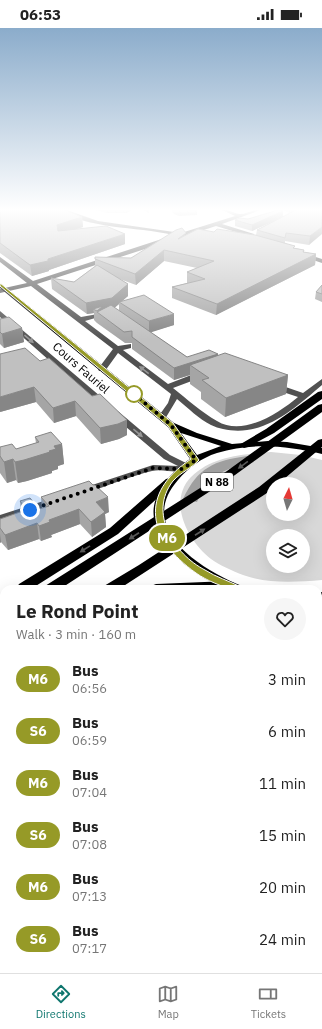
<!DOCTYPE html>
<html lang="en">
<head>
<meta charset="utf-8">
<style>
	body { margin:0; font-family:"IBM Plex Sans",sans-serif; background:#f6f6f6; color:#222; height:100vh; display:flex; flex-direction:column; font-size:15px; white-space:nowrap }
	* { box-sizing:border-box; margin:0 }
	p { font-size:13px; color:#767676 }
	.icon { flex:none; width:22px; height:22px; fill:none; stroke:currentColor; stroke-width:2; stroke-linecap:round; stroke-linejoin:round }
	.map { position:relative; flex:1; overflow:hidden }
	.panel { position:absolute; left:0px; top:557px; width:322px; height:388px; display:flex; flex-direction:column; background:#fff; border-radius:12px 12px 0 0; box-shadow:0 4px 16px #0002 }
	.panel>* { flex:none }
	.badge { padding:0 8px; border-radius:13px; font-size:14px; line-height:26px }
	.needle { width:26px; rotate:5deg }
	.fabs { position:absolute; left:266px; top:449px; display:grid; gap:8px }
	.fabs a { display:grid; place-items:center; width:44px; height:44px; border-radius:50%; background:#fff; box-shadow:0 4px 16px #0002; font-size:20px }
	.you { position:absolute; width:20px; height:20px; margin:-10px; border:3px solid #fff; border-radius:50%; background:#1a73e8; box-shadow:0 0 0 6px #1a73e833 }
	.map>.badge { position:absolute; translate:-50% -50%; box-shadow:0 0 0 2px #fff }
	.round { display:grid; place-items:center; flex:none; width:42px; height:42px; border-radius:21px; background:#f6f6f6 }
	.head { display:flex; align-items:center; justify-content:space-between; height:68px; padding:0 16px }
	h1 { font-size:19px; font-weight:800; line-height:30px }
	ul { padding:0; list-style:none }
	li { display:flex; align-items:center; gap:12px; height:52px; padding:0 16px }
	li div { flex:1 }
	li b { display:block; font-size:15px }
	li em { font-style:normal }
	li .badge { min-width:44px; font-weight:700; text-align:center }
	.status { display:flex; justify-content:space-between; align-items:center; height:28px; padding:0 20px; background:#fff; direction:ltr }
	.status svg { height:11px; fill:currentColor }
	.tab-bar { display:flex; justify-content:space-around; align-items:center; height:56px; border-top:1px solid #e0e0e0; background:#fff; font-size:11px; color:#767676 }
	.tab-bar a { display:grid; justify-items:center; gap:2px }
	.tab-bar .on { color:#0f766e }
	.map>svg:first-child { display:block }
	.green { fill:#d8d8d8; fill-rule:evenodd }
	.water { fill:#9f9f9f }
	.lines { fill:none; stroke-linecap:round; stroke-linejoin:round }
	.highway-tunnel { stroke:#d9d9d9; stroke-width:14; stroke-dasharray:14 8; stroke-linecap:butt }
	.minor { fill:#515151; fill-rule:evenodd }
	.major { fill:#000; fill-rule:evenodd }
	.highway { fill:#000; fill-rule:evenodd }
	.wall { fill:#a5a5a5; fill-rule:evenodd }
	.shaded-wall { fill:#868686 }
	.building { fill:#c0c0c0; stroke:#868686 }
	.oneway { fill:#979797 }
	.oneway2 { fill:#595959 }
	.line { fill:#969a27; stroke:#fff }
	.walk { stroke:#000; stroke-width:4; stroke-dasharray:0 7.2 }
	.stop-dot { fill:#fff; stroke:#969a27; stroke-width:2 }
	.labels { text-anchor:middle; stroke-width:3.5; stroke-linejoin:round; paint-order:stroke }
	.shield { fill:#fff; stroke:#4c4c4c; stroke-width:1 }
	.shield-label { font-size:11px; font-weight:bold; fill:#000 }
	.street-label { font-size:12px; fill:#000; stroke:#fff }
</style>
</head>
<body>
<div class="status"><b>06:53</b><svg viewBox="0 0 49 12"><path d="M0 12V9h3v3zM5 12V6h3v6zM10 12V3h3v9zM15 12V0h3v12zM26 1h20v11H26zM47 4h2v5h-2z"/></svg></div>
<div class="map">
<svg width="322" height="945" viewBox="0 0 322 945">
	<rect width="100%" height="100%" fill="#fff"/>
	<path class="green" d="M271,424L301,427L322,432V552C296,554 268,556 243,547C233,543 219,537 211,531C188,513 167,474 191,449C212,428 243,426 271,424ZM273,456H303V486H273ZM273,508H303V538H273Z"/>
	<path class="water" d="M247,428L254,434C226,440 209,446 197,474L183,471C198,439 214,433 247,428Z"/>
	<g class="lines">
		<path class="highway-tunnel" d="M0,578L4,575
			M0,591L4,589
			M0,631L4,628"/>
		<path class="minor" d="M53,180H61L98,193L181,205L235,188L218,180C227,180 234,186 240,186C247,186 256,180 266,180L222,196L254,206L253,214L248,213L249,208L216,198L37,256L81,289L109,284V286L85,293L118,318L131,316V320L123,322L168,356L199,344H205V348L173,360C187,371 201,384 217,393C243,409 279,385 298,369L271,360V356H277L303,365L322,351V357C294,381 263,410 223,401C219,400 215,399 211,397C199,391 188,380 177,371L165,391H159L158,389L168,375L171,366L118,325L105,343H99L98,341L113,321L31,258L0,265V261L27,255L0,234V229L33,253L174,207C134,198 90,202 53,180Z
			M303,225L322,231V235L301,228L300,227Z
			M0,283L107,374L108,376L107,378H101L0,289Z
			M116,383L119,384L170,427L188,436L190,438C179,449 167,440 152,443C131,448 110,457 89,464H83L81,462L83,460L153,437L178,438L164,431L113,388L112,386Z
			M53,470L58,473L57,475L0,494V487Z
			M0,761L4,763V782L0,780Z
			M322,766V780L318,782V768Z
			M322,900V918L318,919V901Z
			M69,941H87L88,945H70Z"/>
		<path class="major" d="M0,255L174,395L197,405L232,416L268,413L287,414L322,420V426C288,418 251,414 217,425C201,430 188,440 178,452C135,501 202,542 242,558L244,561C238,561 231,562 226,560C196,551 148,513 154,478C158,458 174,442 190,431L168,399L0,260ZM181,405L221,418L197,427Z
			M322,564V577L318,578V565Z
			M280,941H298V945H280Z"/>
		<path class="highway" d="M322,363V371L274,405L248,419L244,420L239,417L266,401L318,364Z
			M322,376V384L235,447L60,561H43L45,558L227,443L318,377Z
			M322,411V419L278,456H273V460L267,465L119,561H102L104,558L139,537L259,459L318,412Z
			M170,450L174,451L176,453L174,455L118,506L31,561H18L17,559L19,556L110,500L166,451Z
			M229,553L234,555L236,558L234,561H149L151,558L156,556Z"/>
	</g>
	<path class="wall" d="M0,180L82,189L83,199L73,202L125,216L49,242V243L32,248L0,225Z
		M88,180H136L126,185H107Z
		M139,180H149V185Z
		M170,180H197V187L179,188L174,186Z
		M283,180H322L309,217L285,213V215L295,220L304,222V224L316,226L315,237L216,287L172,270V259L187,255V244L197,240L164,233L136,257L117,250L128,268L122,273L174,297L150,304L187,329L218,326V327L288,347L286,366L225,389L201,371V364L190,356V347L174,352L132,321V315H125L97,295L94,292V285L87,286L52,261L51,250L74,254L95,238V231L131,230L185,207L214,204L256,207L257,202L272,194L252,203L235,198V192L248,191L283,183V189L290,185L283,182ZM119,276V283L114,280Z
		M322,257V274L315,271L316,264Z
		M0,291L22,300L24,314L4,320L0,316Z
		M40,333L92,368L127,392V407L119,411L101,416L76,388L54,395L36,374L0,384Z
		M35,409L62,416L64,436L58,438V441L52,443V445L27,453L18,455L16,452L7,455L0,445V419L16,421L36,415Z
		M41,469L109,484L105,486L106,499L92,509L80,496L51,507L52,509L41,513L39,511L8,522L1,514L0,515V491L21,484L20,473L39,481L42,480Z"/>
	<path class="shaded-wall" d="M126,180H136L126,185Z
		M283,183V189L252,203V197Z
		M82,189L83,199L58,207L57,197Z
		M322,199V206L309,217L310,208Z
		M125,206V216L49,242V243L32,248L30,237Z
		M164,222V233L136,257L135,246Z
		M304,222L303,233L316,226L315,237L216,287L217,276Z
		M128,256V268L120,275L119,274V276L112,282L97,283L93,281L94,285L87,286L86,275Z
		M174,286V297L149,305V293Z
		M22,300L24,314L4,320L2,306Z
		M218,326L217,338L190,337V347L174,352V340Z
		M288,347L286,366L225,389L226,370Z
		M34,359L36,374L0,384V369Z
		M75,373L76,388L54,395L53,380Z
		M127,392V407L119,411L101,416L100,400Z
		M62,416L64,436L58,438V441L52,443V445L27,453L18,455L15,434L49,423L54,418Z
		M13,431L16,452L7,455L4,434Z
		M108,469L109,484L105,486L106,499L92,509L91,494L96,474Z
		M79,481L80,496L51,507L52,509L41,513L39,498L49,492Z
		M37,495L39,511L8,522L5,507Z
		M0,506L1,514L0,515Z"/>
	<path class="building" d="M0,180H61L82,189L57,197L58,203L106,198L125,206L48,231V233L30,237L0,215Z
		M296,180H322V199L310,208L286,205L285,210L257,202L296,182Z
		M278,182L283,183L252,197L235,192L240,190L248,191Z
		M182,200L186,205L178,211L198,201L214,204L217,201L255,207L295,218L293,220L304,222L303,224L316,226L217,276L172,259L205,251L187,244L214,233L164,222L135,246L95,231V229L131,230L176,202Z
		M97,237L128,256L112,270L86,275L51,250L74,254Z
		M322,257V266L316,264Z
		M144,267L174,286L149,293L119,274Z
		M111,277L187,329L209,322L218,326L174,340L132,309V303L124,304L97,284Z
		M103,278L97,283L93,281Z
		M9,289L22,300L2,306L0,304V291Z
		M25,320L40,333L49,330L92,368L100,366L127,392L118,396L100,400L75,373L53,380L34,359L0,369V326Z
		M225,325L288,347L226,370L202,352L209,350L190,337Z
		M51,404L62,416L54,418L56,421L49,423L50,424L24,432L15,434L13,431L4,434L0,428V419L12,416L16,421L39,414L35,409Z
		M89,453L93,457H95L108,469L96,474L105,484L91,494L79,481L49,492L50,494L39,498L37,495L5,507L0,500V491L20,484L24,487L29,485L20,473L30,470L39,481L49,478L41,469Z"/>
	<defs><path id="oneway-solid" d="M-6-.8H1V-3.2L6.5 0L1 3.2V.8H-6Z"/></defs>
	<g class="oneway">
		<use href="#oneway-solid" transform="translate(29 311) rotate(41)"/>
		<use href="#oneway-solid" transform="translate(144 342) rotate(-142)"/>
		<use href="#oneway-solid" transform="translate(138 405) rotate(40)"/>
	</g>
	<g class="oneway2">
		<use href="#oneway-solid" transform="translate(243 437) rotate(144)"/>
		<use href="#oneway-solid" transform="translate(200 504) rotate(-33)"/>
		<use href="#oneway-solid" transform="translate(134 508) rotate(147)"/>
		<use href="#oneway-solid" transform="translate(85 521) rotate(148)"/>
	</g>
	<linearGradient id="sky" x2="0" y2="1"><stop stop-color="#8baccb"/><stop offset="0.58" stop-color="#fff"/><stop offset="1" stop-color="#fff" stop-opacity="0"/></linearGradient>
	<rect width="322" height="313" fill="url(#sky)"/>
	<path class="line" d="M0,255L173,395L199,432C192,440 181,444 173,453C148,485 174,526 205,542C216,549 229,553 241,559L242,561L241,563H235C222,558 207,553 196,545C148,511 138,466 191,431L168,398L0,258Z"/>
	<g class="lines">
		<path class="walk" d="M30,482L153,440L182,441L196,432L171,397L134,366"/>
	</g>
	<circle class="stop-dot" cx="134" cy="366" r="8"/>
	<g class="labels">
		<rect class="shield" x="201" y="445" width="32" height="18" rx="3"/>
		<g class="shield-label">
			<text x="217" y="458">N 88</text>
		</g>
		<g class="street-label">
			<text transform="translate(81 340) rotate(41)" y="4">Cours Fauriel</text>
		</g>
	</g>
</svg>
<div class="fabs">
<a><svg class="needle" viewBox="-14 -14 28 28"><path d="M0-13l5 13h-10z" fill="#e53935"/><path d="M0 13l5-13h-10z" fill="#767676"/></svg></a>
<a><svg class="icon" aria-label="layers" viewBox="0 0 24 24"><path d="M12 4l9 5-9 5-9-5zM3 14l9 5 9-5"/></svg></a>
</div>
<div class="you" style="left:30px;top:482px"></div>
<b class="badge" style="left:167px;top:510px;background:#969a27;color:#fff">M6</b>
<section class="panel">
<div class="head"><div><h1>Le Rond Point</h1><p>Walk · 3 min · 160 m</p></div><a class="round"><svg class="icon" aria-label="heart" viewBox="0 0 24 24"><path d="M12 20l-8-8c-3-5 5-10 8-4 3-6 11-1 8 4z"/></svg></a></div>
<ul>
<li><span class="badge" style="background:#969a27;color:#fff">M6</span><div><b>Bus</b><p>06:56</p></div><em>3 min</em></li>
<li><span class="badge" style="background:#969a27;color:#fff">S6</span><div><b>Bus</b><p>06:59</p></div><em>6 min</em></li>
<li><span class="badge" style="background:#969a27;color:#fff">M6</span><div><b>Bus</b><p>07:04</p></div><em>11 min</em></li>
<li><span class="badge" style="background:#969a27;color:#fff">S6</span><div><b>Bus</b><p>07:08</p></div><em>15 min</em></li>
<li><span class="badge" style="background:#969a27;color:#fff">M6</span><div><b>Bus</b><p>07:13</p></div><em>20 min</em></li>
<li><span class="badge" style="background:#969a27;color:#fff">S6</span><div><b>Bus</b><p>07:17</p></div><em>24 min</em></li>
</ul>
</section>
</div>
<nav class="tab-bar">
<a class="on"><svg class="icon" aria-label="directions" viewBox="0 0 24 24"><path d="M12 3l9 9-9 9-9-9zM9 14v-3h6M13 9l2 2-2 2"/></svg>Directions</a>
<a><svg class="icon" aria-label="map" viewBox="0 0 24 24"><path d="M3 6l6-2 6 2 6-2v14l-6 2-6-2-6 2zM9 4v14M15 6v14"/></svg>Map</a>
<a><svg class="icon" aria-label="tickets" viewBox="0 0 24 24"><path d="M3 7h18v10H3zM15 7v10"/></svg>Tickets</a>
</nav>
</body>
</html>
